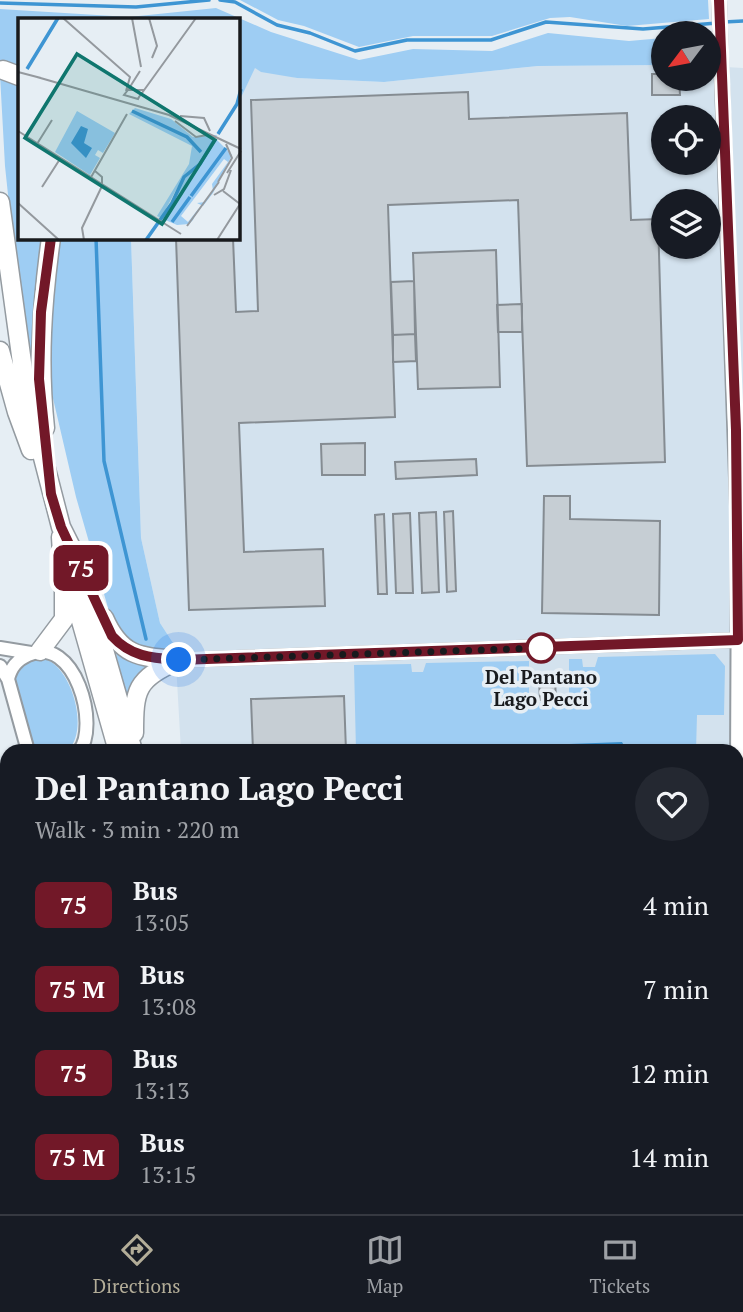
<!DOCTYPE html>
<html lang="en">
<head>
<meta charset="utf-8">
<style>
	body { margin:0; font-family:"PT Serif",serif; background:#242831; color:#f1f3f6; height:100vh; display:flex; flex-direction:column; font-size:26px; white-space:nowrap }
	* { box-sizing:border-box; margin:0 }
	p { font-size:23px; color:#9ea1a6 }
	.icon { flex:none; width:38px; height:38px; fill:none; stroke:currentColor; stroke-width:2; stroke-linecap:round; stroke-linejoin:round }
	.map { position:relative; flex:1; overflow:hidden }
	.details { position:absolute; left:0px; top:744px; width:744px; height:471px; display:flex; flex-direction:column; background:#171b24; border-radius:21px 21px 0 0; box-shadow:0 2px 5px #0004 }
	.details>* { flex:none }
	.badge { padding:0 14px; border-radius:10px; font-size:24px; line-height:46px }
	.needle { width:46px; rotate:238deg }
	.buttons { position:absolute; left:651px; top:21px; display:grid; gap:14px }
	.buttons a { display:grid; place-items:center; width:70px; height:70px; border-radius:50%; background:#171b24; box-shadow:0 2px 5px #0004; font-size:35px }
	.you { position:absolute; width:35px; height:35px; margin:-18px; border:5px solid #fff; border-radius:50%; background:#1a73e8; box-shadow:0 0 0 10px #1a73e833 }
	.map>.badge { position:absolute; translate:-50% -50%; box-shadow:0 0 0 4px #fff }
	.round { display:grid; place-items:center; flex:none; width:74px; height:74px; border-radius:37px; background:#242831 }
	.headline { display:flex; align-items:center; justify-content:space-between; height:119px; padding:0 35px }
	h1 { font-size:33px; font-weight:700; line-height:52px }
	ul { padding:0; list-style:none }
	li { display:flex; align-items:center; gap:21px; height:84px; padding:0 35px }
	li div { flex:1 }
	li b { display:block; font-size:26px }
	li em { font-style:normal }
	li .badge { min-width:77px; font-weight:700; text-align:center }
	.menu { display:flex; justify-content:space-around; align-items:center; height:98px; border-top:2px solid #363941; background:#171b24; font-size:19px; color:#9ea1a6 }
	.menu a { display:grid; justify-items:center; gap:4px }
	.menu .selected { color:#b3ad98 }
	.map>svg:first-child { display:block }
	.built { fill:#d3e2ee; fill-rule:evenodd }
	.green { fill:#9ecdf3 }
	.water { fill:#3e95d3 }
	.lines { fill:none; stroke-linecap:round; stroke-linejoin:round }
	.stream { stroke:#3e95d3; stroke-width:3.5 }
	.building { fill:#c6ced4; stroke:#858c92; stroke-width:2 }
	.minor-casing { stroke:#949ba1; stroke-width:16 }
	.highway-casing { stroke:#949ba1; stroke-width:21 }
	.minor { stroke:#fff; stroke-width:12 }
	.highway { stroke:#fff; stroke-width:18 }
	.line-casing { stroke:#fff; stroke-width:16 }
	.line { stroke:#721828; stroke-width:10 }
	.walk { stroke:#181a1d; stroke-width:7; stroke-dasharray:0 12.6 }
	.stop-dot { fill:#fff; stroke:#721828; stroke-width:3.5 }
	.labels { text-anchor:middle; stroke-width:7; stroke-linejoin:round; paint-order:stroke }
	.stop-label { font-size:19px; font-weight:bold; fill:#181a1d; stroke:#e6eef4 }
	.inset-river { fill:none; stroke:#3e95d3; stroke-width:3.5 }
	.inset-road { fill:none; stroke:#94999e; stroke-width:2 }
	.view { fill:#0f766e; fill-opacity:0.15; stroke:#0f766e; stroke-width:3.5 }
	.inset-edge { fill:none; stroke:#181a1d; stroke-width:3.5 }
</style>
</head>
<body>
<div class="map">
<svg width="743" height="1214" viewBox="0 0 743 1214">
	<rect width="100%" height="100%" fill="#e6eef4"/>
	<path class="built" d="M663,65V79H709V66L743,68V1214H377L375,1208H737V751H181L175,646L160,623L141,538L131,238H238V104L255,67L297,78L384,82L538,66ZM663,117H709V163H663ZM663,201H709V247H663Z"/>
	<path class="green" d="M240,0H708L709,19L627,26L570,17L550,18L492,36H413L359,47L304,26L278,20Z
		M216,8L271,32L359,60L413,49L492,51L548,33L629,41L663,38V65L538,66L384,82L297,78L261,72L255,68L238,104V19H19V69L0,63V9L129,17Z
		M0,75L19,82V238H45L33,320L34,376L24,332L14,252L5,166Z
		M56,238H131L141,538L160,623L175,646L171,652L149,653L115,632L76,497L45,364Z
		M115,649L153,664L129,697H126Z
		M715,654L725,666L724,715H697L696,751H356L354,665L411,664L412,672H423L426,663L529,661V703L569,702V659H582L583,667H595L598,657Z
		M41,658C71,662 91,731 67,751H40L30,741L15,679L24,663Z"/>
	<path class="water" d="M622,742L627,751H537L543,745Z"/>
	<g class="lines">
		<path class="stream" d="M220,0L235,2L277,25L310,33L355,51L407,40H491L546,22L643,29L717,23
			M0,3L136,7L209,0
			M724,22L743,21
			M96,238L104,461L146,639"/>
	</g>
	<path class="building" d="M652,74H663V79H679L680,95H652Z
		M468,92L469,119L627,113L631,220L658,219L665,462L527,466L518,200L388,205L395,417L239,423L244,552L323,549L325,606L189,610L176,238H233L236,312L258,311L251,100Z
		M496,250L500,387L418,389L413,253Z
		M414,281L415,334L393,335L391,282Z
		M522,304V332H498L497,305Z
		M415,334L416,361L393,362V335Z
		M365,443V475H322L321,444Z
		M476,459L477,475L396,479L395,462Z
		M544,496H570V519L660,521L659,615L542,613Z
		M453,511L456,591L447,592L444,512Z
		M436,512L439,592L422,593L419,513Z
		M410,513L413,593H396L393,514Z
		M384,514L387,594H378L375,515Z
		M539,680H555L556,699L540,700Z
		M344,696L346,751H253L251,699Z
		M390,1208H512L511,1214H414V1211L390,1210Z
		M582,1208L691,1209V1214H582Z"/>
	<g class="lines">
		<g class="minor-casing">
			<path id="minor" d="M719,0L738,534L737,771
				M0,648L31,653
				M179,660L738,640
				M0,666L8,679L28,751
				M8,679C11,667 17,660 28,655C75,633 100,727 79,751
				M0,772L7,774
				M737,911H743
				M727,1214V1208"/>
		</g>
		<g class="highway-casing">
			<path id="highway" d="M3,70L19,76
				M0,202L26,392L61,527L79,563L133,751
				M0,351L17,412L31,450
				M45,428C38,363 42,303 51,238
				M61,537L62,554L118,751
				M104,618C121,657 140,657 179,660
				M40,651L64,619V586
				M134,733C134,690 136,679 177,661
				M251,1208L253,1214
				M274,1208L276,1214"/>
		</g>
		<use href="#minor" class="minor"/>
		<use href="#highway" class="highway"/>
	</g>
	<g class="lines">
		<g class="line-casing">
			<path id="line" d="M51,238L41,312L39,379L51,494L61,527L112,636C131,657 152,658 179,660L738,640L736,430L719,0"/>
		</g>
		<use href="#line" class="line"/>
		<path class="walk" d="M179,660L541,648"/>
	</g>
	<circle class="stop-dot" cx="541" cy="648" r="14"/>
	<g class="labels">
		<g class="stop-label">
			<text x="541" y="684">Del Pantano<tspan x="541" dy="22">Lago Pecci</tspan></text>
		</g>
	</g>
	<g transform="translate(18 18)">
		<rect width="222" height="222" fill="#e6eef4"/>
		<path d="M117,90L153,101L175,119L199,117L181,146L165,159L143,200L139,198L171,146L174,128L111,96ZM59,93L97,115L85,135L80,132L77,137L82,140L72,157L37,134ZM198,121L214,137L195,175L185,188L179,185L187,184L195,173L194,166L210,144L206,141L163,198L170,204L181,190L175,202L171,206L159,207L145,201L166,159L182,147Z" fill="#9ecdf3"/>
		<path d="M63,108L70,111L66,125L74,130L68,140L53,125Z" fill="#3e95d3"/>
		<path class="inset-river" d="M9,51L40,0M114,93L169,119L183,134M200,116L219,86L223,71M173,178L208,130M154,204L172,179M128,222L154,185L166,159L182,146L197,121"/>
		<path class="inset-road" d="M45,0L112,59L108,73M114,0L123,49M131,0L139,28L134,40M0,54L23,60M19,59L151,97L223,131M110,72L122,53M126,72H110L106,77L120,81L121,79L124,75L178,0M162,98L186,100L192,113M157,103L178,119L189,117M0,113L163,216M19,126L34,102M209,155L223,133M72,161L109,96M200,164L214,140L208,126M24,169L42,141M196,177L206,171L213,152M0,185L41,222M169,208L201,164M66,222L64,210L84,168V159L77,153M199,222L222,186L205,173"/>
		<path class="view" d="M59,36L197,122L144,206L7,120Z"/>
		<rect width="222" height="222" class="inset-edge"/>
	</g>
</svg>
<div class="buttons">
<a><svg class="needle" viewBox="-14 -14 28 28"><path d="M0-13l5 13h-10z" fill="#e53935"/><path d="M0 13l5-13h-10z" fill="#9ea1a6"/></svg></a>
<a><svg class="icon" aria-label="locate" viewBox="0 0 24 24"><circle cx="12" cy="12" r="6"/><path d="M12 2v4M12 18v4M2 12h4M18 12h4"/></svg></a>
<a><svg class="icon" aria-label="layers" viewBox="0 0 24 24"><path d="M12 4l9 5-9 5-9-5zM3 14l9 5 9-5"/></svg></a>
</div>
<div class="you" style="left:179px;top:660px"></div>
<b class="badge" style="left:81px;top:568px;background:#721828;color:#fff">75</b>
<section class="details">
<div class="headline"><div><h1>Del Pantano Lago Pecci</h1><p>Walk · 3 min · 220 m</p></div><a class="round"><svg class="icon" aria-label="heart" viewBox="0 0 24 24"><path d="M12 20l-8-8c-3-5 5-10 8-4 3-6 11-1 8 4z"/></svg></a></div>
<ul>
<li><span class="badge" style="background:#721828;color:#fff">75</span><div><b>Bus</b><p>13:05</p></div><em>4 min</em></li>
<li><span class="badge" style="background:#721828;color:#fff">75 M</span><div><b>Bus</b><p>13:08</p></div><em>7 min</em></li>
<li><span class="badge" style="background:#721828;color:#fff">75</span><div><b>Bus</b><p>13:13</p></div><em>12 min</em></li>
<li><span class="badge" style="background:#721828;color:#fff">75 M</span><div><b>Bus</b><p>13:15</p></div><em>14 min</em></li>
</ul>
</section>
</div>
<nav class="menu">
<a class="selected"><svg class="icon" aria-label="directions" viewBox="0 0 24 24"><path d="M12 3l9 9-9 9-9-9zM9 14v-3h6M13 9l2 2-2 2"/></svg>Directions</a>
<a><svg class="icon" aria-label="map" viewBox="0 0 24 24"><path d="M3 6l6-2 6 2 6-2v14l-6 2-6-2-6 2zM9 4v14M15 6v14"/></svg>Map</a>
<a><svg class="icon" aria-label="tickets" viewBox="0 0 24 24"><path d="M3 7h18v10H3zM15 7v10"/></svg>Tickets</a>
</nav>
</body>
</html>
